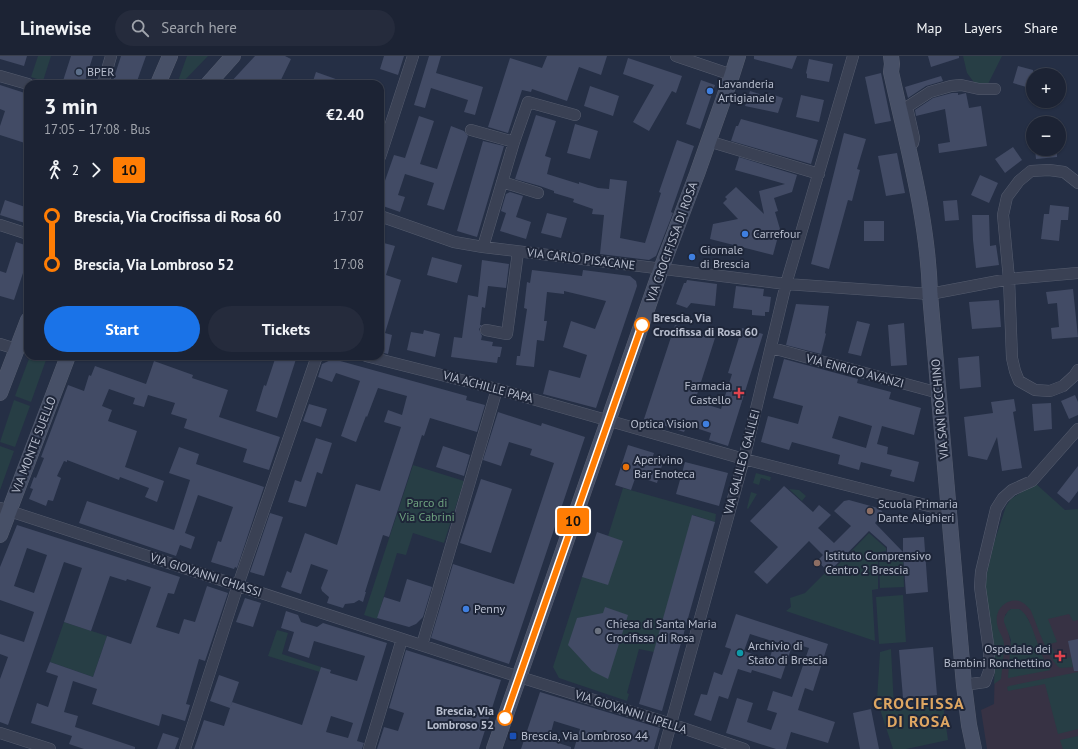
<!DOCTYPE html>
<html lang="en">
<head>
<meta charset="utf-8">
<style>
	body { margin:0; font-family:"PT Sans",sans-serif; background:#252b3c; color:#f1f3f6; height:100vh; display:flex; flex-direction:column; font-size:15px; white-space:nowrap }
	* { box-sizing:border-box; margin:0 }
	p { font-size:13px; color:#a0a4ac }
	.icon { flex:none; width:22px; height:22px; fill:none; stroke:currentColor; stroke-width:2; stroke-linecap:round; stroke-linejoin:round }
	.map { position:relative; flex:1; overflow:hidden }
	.side { position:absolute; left:24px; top:24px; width:360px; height:280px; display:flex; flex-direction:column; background:#1c2334; border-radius:12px; box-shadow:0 1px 3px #0004,0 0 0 1px #3a404f }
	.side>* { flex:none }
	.badge { padding:0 8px; border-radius:3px; font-size:14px; line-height:26px }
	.fabs { position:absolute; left:1026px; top:12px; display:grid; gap:8px }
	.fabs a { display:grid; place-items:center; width:40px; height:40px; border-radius:50%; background:#1c2334; box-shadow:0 1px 3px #0004,0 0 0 1px #3a404f; font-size:20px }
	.map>.badge { position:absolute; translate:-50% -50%; box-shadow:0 0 0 2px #fff }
	.legs { display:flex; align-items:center; gap:6px; height:44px; padding:0 20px; font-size:13px }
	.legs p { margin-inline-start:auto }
	.overview { display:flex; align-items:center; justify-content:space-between; height:68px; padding:0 20px }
	h1 { font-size:22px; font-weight:700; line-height:30px }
	.primary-button { display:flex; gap:8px; margin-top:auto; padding:8px 20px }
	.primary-button a { flex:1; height:46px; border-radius:24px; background:#1a73e8; color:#fff; font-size:16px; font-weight:700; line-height:46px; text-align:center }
	.primary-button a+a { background:#252b3c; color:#f1f3f6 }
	ul { padding:0 20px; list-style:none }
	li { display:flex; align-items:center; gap:14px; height:48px; font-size:15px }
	li i { display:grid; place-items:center; width:6px; height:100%; margin:0 5px; background:currentColor }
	li i::after { content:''; width:10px; height:10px; margin:-5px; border:3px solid; border-radius:50%; background:#1c2334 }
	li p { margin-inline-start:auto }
	li:first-child i { background:linear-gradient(#0000 50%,currentColor 0) }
	li:last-child i { background:linear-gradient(currentColor 50%,#0000 0) }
	header { display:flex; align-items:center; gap:24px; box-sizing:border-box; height:56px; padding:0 20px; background:#1c2334; border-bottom:1px solid #3a404f }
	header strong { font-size:19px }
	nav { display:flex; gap:22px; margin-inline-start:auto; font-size:14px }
	.search { width:280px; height:36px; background:#252b3c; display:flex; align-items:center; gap:10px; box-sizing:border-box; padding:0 14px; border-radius:22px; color:#a0a4ac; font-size:15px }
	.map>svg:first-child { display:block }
	.medical { fill:#373244; fill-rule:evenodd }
	.green { fill:#273e45 }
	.building { fill:#424b65; fill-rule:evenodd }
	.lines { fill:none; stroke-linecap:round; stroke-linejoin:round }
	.street-casing { stroke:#555c6e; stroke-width:12 }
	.secondary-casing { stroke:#555c6e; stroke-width:16 }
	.street { stroke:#3a4154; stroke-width:11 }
	.secondary { stroke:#475067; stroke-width:15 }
	.line-1-casing { stroke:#fff; stroke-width:9 }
	.line-1 { stroke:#ff7d04; stroke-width:6 }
	.service-dot { fill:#5c6f8a; stroke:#1e2639; stroke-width:1.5 }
	.shop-dot { fill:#3f7fe0; stroke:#1e2639; stroke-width:1.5 }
	.stop-1-dot { fill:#fff; stroke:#ff7d04; stroke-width:2 }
	.health-dot { fill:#e0444e; stroke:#1e2639; stroke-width:1.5 }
	.food-dot { fill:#e8710a; stroke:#1e2639; stroke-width:1.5 }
	.education-dot { fill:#8d6e63; stroke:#1e2639; stroke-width:1.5 }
	.worship-dot { fill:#6b7280; stroke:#1e2639; stroke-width:1.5 }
	.culture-dot { fill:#0f9aa8; stroke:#1e2639; stroke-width:1.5 }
	.transit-dot { fill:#1a4fb4; stroke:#1e2639; stroke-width:1.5 }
	.labels { text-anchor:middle; stroke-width:4; stroke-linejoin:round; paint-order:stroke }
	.poi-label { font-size:12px; fill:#b7bdcd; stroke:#1e2639; text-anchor:start }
	.street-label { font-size:12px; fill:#b7bdcd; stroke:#1e2639 }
	.stop-label { font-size:12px; font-weight:bold; fill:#b7bdcd; stroke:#1e2639; text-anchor:start }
	.park-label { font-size:12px; fill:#6da07e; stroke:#1e2639 }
	.district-label { font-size:16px; font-weight:bold; letter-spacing:1px; fill:#dea662; stroke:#1e2639 }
</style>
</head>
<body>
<header>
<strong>Linewise</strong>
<div class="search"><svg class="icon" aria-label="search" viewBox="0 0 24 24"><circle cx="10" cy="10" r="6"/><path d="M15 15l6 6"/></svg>Search here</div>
<nav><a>Map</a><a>Layers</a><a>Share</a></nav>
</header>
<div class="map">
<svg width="1078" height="693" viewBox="0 0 1078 693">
	<rect width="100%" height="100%" fill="#252f45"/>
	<path class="medical" d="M1078,499V693H987L981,654L994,648L995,606L987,517ZM1011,553H1019L1028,563L1040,595L1046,608L1050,614L1011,589L1005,559Z"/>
	<path class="green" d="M38,0H51L43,25L31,21Z
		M187,0H208L181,28H177Z
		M963,0H1002L987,30L976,29L967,17Z
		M30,300H36L46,304L31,346L15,340Z
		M14,344L30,350L15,391L0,386Z
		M0,390L14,395L0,434Z
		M413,409L464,425L444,487L413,477L406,499L397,497L377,563L364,559Z
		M756,417L771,421L770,425L761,422L759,429L753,427Z
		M1035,427L1065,454L1078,453V564L1073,565L1069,558L1048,563L1057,586L1050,588L1058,604L1071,601L1073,611L1060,612C1047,602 1038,571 1031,555C1026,548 1020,543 1011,545C999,548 994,560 998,572C1000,578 1004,582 1004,589C1004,600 1002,612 1001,623L994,628L995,606L993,583L985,535L987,517L994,487L1006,450L1011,443Z
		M623,432L716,458L715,466L693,459L654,596L639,593L627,637L629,638L627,645L559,622L553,611L582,521L608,480Z
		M789,433L799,434L806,440L802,445Z
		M751,436L757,438L748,453L747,452Z
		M869,477L886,492V495L880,496V502L903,501L904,531L880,532L879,502H878V533L872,534L875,585L786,555L791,551L790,542L805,537L826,516L830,517Z
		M903,539L906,586L879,588L876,541Z
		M1011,553H1019C1034,561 1037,599 1051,614L1008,622L1011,584L1004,566V562L1008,555Z
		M64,566L107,580L93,621L50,606Z
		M277,574L288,577L282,598L321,611L320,616L268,600Z
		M891,593L894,652L943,649L948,684L906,693H893L877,644L880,596Z
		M1078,616V673L1058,678L1045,628L1008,635L1007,631L1009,630Z
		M1078,680V693H1063L1060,684Z"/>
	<path class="building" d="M0,0H27L24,10L0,3Z
		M71,0H93L84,28H62Z
		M121,0H146L136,28H112Z
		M255,0H285L291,3L279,28H229Z
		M384,0H404L398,19L380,13Z
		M429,0H441L436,17L483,31L475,59L464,56L468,44L431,32L425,52L414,49Z
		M547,0H607L601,19L579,11L567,45L532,33L531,36L522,34L508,77L488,71L510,2L542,12Z
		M754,0H797L792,13L754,3Z
		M928,0H959V2L931,11Z
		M628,2L682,20L676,37L672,35L649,75L633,66L654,29L623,18Z
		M809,3L833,8L829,26L807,22V18L806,17Z
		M1018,10L1033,14V33L1013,27Z
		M316,16L347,27L346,28H312Z
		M881,17L891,65L875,68L865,21Z
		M941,20L943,25L926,30L908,42L905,31Z
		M701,24L715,29L700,73L686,68Z
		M0,29L28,38V61L23,77L28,79V88L0,79V70L5,55L0,53Z
		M590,30L619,40L613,60L584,50Z
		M750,35L766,40L768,37L783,42L778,57L745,50Z
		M952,37H958V39L966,37L969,52L981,50L987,90L939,97L938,88L950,86L945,53L916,60L915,54L933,42Z
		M801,39L824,44L819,66L796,61Z
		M536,59L556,65L545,100L551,102L547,118L579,128V126L598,132L609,133L610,123L627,125L620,182L645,187L661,137L659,136L677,84L694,90L671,156L673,157L656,200L649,204L600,198L604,159L592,158L593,153L573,146L574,143L554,137V135L540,130L515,123Z
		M419,60L434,65L420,108L437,113L451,70L464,75L468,80L444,154L427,149L434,127L405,118L398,139L405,141L400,156L380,149V139L394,99L405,102Z
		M741,63L818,84L811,108L731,85L736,70H738Z
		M575,68L598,75L590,103L567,97Z
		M844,77L866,83L857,113L860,114L852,145L848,144L829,213L811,208Z
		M483,85L504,90L477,181L457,175Z
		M1013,91L1022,104L1005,117L995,103Z
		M1035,93H1057V101L1036,103Z
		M897,97L905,137L886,140L878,100Z
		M739,101L797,119L792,136L774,142L778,155L775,156L780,173L773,199L710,183L713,168L738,163L723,147L727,143L725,141L736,131L764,158L759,135L785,128L735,114Z
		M980,119L998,127L989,147L971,139Z
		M510,136L523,140L516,161L531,166L526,183L500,175L506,157L501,155L506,138Z
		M5,144L28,152V168L0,159Z
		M957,144L959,164L945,165L943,145Z
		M1050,149L1069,151L1068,164H1061L1059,185L1041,183L1044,158H1049Z
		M547,157L567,162L561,182L541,177Z
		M972,159H989L990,190L996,189L999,209L976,212L973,184Z
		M864,165H884V185H864Z
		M16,186L28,190V215L24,214L14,244L0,240V215L6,217Z
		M380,186L395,190L386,219L401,224L385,277L392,279L388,298L380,296Z
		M432,201L462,209L457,227L427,219Z
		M482,204L509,208L506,232L488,230L485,252L482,251L480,269H482L479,273L482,280L481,284L493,286L492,290L502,291L500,301H498L497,307L451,301L454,281L462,282L468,239L478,241Z
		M532,214L582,220L583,214L630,220L636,225L637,230L635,236L596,352L543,338L549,314L580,322L587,299L563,291L571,265L595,273L606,245L564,235V238L547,236L544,265H547L544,285L537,284L534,311L516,309L517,300H520L527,253L524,252L527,226L530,227Z
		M687,224L717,228L715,250L691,247L687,252L676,248L684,227H686Z
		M736,230L764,233L763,240L771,241L769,256H765V260L752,259V254L733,252Z
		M1073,233L1078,281L1052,283L1051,272L1059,271L1057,247L1048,248L1046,236Z
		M999,244L1001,271L972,273L969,246Z
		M796,248L829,250L825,277L826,278L821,298L786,289Z
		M857,265L870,268L861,300L848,297Z
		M904,267L907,309L891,310L888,269Z
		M675,269L715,282L695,345L721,353L732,318L728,317L742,272L763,278L728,390L709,384L711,377L687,369L684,376L644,363Z
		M424,274L440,278L435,301L407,294L411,276L423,278Z
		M276,300H297L277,362L256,355L264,329L266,330Z
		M979,300L981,331L960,333L958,302Z
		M333,303L467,340L466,344L485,349L477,376L430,362L424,380L422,379L389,481L383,479L365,536H366L363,546L359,544L354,547L345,548L343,552L327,547L329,541L322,535L321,532L328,514L311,508L301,538L281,531L287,515L291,517L305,477L337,489L356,428L380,435L401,371L384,366L388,354L402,359L407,340L378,332L367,361L366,360L356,386L341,380L360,325L336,317L332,326L318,321L322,308Z
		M784,303L858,323L857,327L891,336L889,343L921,352L914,379L882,370L877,388L888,391L887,398L919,406L914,426L890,420L892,414L861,406L859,414L838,408L840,399L792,386L789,394L761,386L768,360L798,368L803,350L773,342ZM839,360L872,370L866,392L832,382Z
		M154,305L193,319L192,322L228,334L219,361L280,381L269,414L243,406L247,393L184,372L187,363L171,358L175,347L148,339L144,351L133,348L135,342L109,333L102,350L112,354L108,365L137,375L125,411L164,425L157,446L145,441L149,432L120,421L119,424L67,404V406L64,405L57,420L61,422L53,445L48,444L46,450L29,443L33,433L30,432L34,421L36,422L44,402L41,401L68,329L84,335L89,319L91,320L95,310L146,328Z
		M1075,339L1078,346V359L1069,363L1061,345Z
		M1014,343L1016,355L1013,356L1022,412L1002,415L997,381L987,404L968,400L964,361L993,357L991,346Z
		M1051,347L1052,373L1034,375L1032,348Z
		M309,348L327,353L321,371L303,365Z
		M498,356L541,370L542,367L585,381L509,608L431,582L453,508L514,528L554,407L530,399L532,393L509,386L501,410L483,404Z
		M316,382L332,387L322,418L317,416L306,451L288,446L295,424L301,426Z
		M628,389L654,397L652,403L663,406L657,427L636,420L631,434L615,429Z
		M443,390L470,399L464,420L436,411Z
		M179,391L199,398L196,408L264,431L237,512L235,511L234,513L211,506L218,485L221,486L233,451L198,439L185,477L195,481L191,493L180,489L176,500L79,467L87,445L174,474L190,424L169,417Z
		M685,406L728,417L719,450L676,438Z
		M1078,410V435L1069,447L1057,437Z
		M481,423L512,433L491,497L460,487Z
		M784,430L813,456L819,449L831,459L818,472L834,487L851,470L834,455L844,445L849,444L878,452L882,455L883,458L875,467L903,496V482L924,481L928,536L906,538L903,498L887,499V491L869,475L829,516L817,505L823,499L809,485L767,528L754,516L778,491L750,465Z
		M270,457L283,461L264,520L250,516Z
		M692,459L715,466L662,655L639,648Z
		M17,469L180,521L174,538L168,537L156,571L179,578L184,563L195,566L207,530L228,537L205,605L199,603L186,648L190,649L185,665L162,658L159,670L92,648L97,633L73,625L64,656L78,660L75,671L135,691V693H84L69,688L72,680L31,667L37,647L48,651L58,620L46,616L50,606L93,621L107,580L131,588L151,531L127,523L126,525L110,520L91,575L64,566L82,512L64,506L8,669L0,666V623L8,601L0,598V578L24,586L34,556L0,544V511ZM27,492L47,499L34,537L14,530Z
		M597,476L623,485L608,529L582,521Z
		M407,523L432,531L423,561L416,568L409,571L377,562L384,541L400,546Z
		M245,542L261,547L253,571L236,566Z
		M605,551L628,559L608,623L592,615L568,589L577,562L603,557Z
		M286,555L298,559L301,566L317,571L323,567L387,587L357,685L364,687L362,693H194L204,664L224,670L232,646L302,669L321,611L331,614L330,617L357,625L365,600L314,585L309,602L288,595L294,576L281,572ZM331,660L353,667L348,682L326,676Z
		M736,558L828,588L813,635L805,632L798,654L835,666L828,687L791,676L786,693H776L726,677L737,642L753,647L747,666L771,674L777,657L767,654L773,635L792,641L809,592L793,587L781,623L752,614L751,617L738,613L728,643L719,640L711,665L694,659L701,638L707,639L714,616L722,619L731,593L725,591ZM750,578L775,586L769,604L744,595Z
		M1078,583V615H1074L1068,585Z
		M933,591L937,639L903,642L899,594Z
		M406,594L501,624L479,693H377L384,671L398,675L404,657L389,652Z
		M219,619L239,626L230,652L210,645Z
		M540,636L660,672L654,693H574L580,673L554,665L549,684L571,691V693H521Z
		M871,653L879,693H860L853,657Z
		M163,677L179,682L175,693H157Z"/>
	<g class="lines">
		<g class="street-casing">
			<path id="street" d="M676,0L732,19
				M0,20L28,28
				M103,28L111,0
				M471,74L514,86
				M708,85L819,118
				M907,89L913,87L914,82L907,51L930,36L951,30L961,29L979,33H995
				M380,101L413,0
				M502,126L538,137
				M1078,127L1064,116L1049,114L1031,115L1019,125L1007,141L1003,159L1009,223L1012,302L1015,315L1019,325L1035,334L1050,335L1063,330L1074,320L1078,314
				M380,160L454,186L483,191L786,228L930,238L1009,223L1078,217
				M0,169L28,178
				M483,191L514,86L528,46L575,59
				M486,274L507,278L518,196
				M0,288L16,293
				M772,292L939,337
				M366,300L497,333L744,403L949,455
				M0,452L510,618L671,668L744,693
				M422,589L497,333
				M964,629L985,626L989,615V595L980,531L981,516L996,453L1003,442L1012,434L1032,425L1078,373
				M0,677L50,693
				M185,693L238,529L317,300
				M369,693L402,583
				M664,693L744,403L786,228L853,0"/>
		</g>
		<g class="secondary-casing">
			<path id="secondary" d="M891,0L892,8L891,16C907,89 928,163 930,238L964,629L969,669L974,693
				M158,28L170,0
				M208,28L233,0
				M0,337L28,264
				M0,479L68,300
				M494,693L661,213L697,118L732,19L738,0"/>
		</g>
		<use href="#street" class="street"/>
		<use href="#secondary" class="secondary"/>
	</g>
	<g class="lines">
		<g class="line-1-casing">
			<path id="line-1" d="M505,662L642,269"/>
		</g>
		<use href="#line-1" class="line-1"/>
	</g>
	<circle class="service-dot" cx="79" cy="16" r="4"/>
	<g class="shop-dot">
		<circle cx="710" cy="35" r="4"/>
		<circle cx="745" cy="178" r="4"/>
		<circle cx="692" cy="201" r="4"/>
		<circle cx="706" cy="368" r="4"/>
		<circle cx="466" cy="553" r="4"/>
	</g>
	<g class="stop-1-dot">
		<circle cx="642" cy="269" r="7"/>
		<circle cx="505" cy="662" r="7"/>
	</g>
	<g class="health-dot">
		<path d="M737 331h4v4h4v4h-4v4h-4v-4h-4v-4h4z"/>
		<path d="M1058 594h4v4h4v4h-4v4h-4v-4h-4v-4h4z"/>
	</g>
	<circle class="food-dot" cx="626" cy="411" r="4"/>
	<g class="education-dot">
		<circle cx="870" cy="455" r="4"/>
		<circle cx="817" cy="507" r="4"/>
	</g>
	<circle class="worship-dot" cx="598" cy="575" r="4"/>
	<circle class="culture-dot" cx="740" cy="597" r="4"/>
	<rect class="transit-dot" x="509" y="676" width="8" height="8" rx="2"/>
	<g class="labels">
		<g class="poi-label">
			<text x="87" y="20">BPER</text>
			<text x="718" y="32">Lavanderia<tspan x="718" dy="14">Artigianale</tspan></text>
			<text x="753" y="182">Carrefour</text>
			<text x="700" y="198">Giornale<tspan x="700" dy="14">di Brescia</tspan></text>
			<text x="731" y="334" text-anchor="end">Farmacia<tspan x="731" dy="14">Castello</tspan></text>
			<text x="698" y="372" text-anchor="end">Optica Vision</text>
			<text x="634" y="408">Aperivino<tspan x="634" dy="14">Bar Enoteca</tspan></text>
			<text x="878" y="452">Scuola Primaria<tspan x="878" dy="14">Dante Alighieri</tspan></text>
			<text x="825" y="504">Istituto Comprensivo<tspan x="825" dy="14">Centro 2 Brescia</tspan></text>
			<text x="474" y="557">Penny</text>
			<text x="606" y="572">Chiesa di Santa Maria<tspan x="606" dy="14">Crocifissa di Rosa</tspan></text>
			<text x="748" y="594">Archivio di<tspan x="748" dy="14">Stato di Brescia</tspan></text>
			<text x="1051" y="597" text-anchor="end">Ospedale dei<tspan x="1051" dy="14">Bambini Ronchettino</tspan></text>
			<text x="521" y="684">Brescia, Via Lombroso 44</text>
		</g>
		<g class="street-label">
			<text transform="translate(672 186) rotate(-70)" y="4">VIA CROCIFISSA DI ROSA</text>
			<text transform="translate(581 203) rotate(7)" y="4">VIA CARLO PISACANE</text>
			<text transform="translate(855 315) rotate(15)" y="4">VIA ENRICO AVANZI</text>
			<text transform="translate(488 331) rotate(15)" y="4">VIA ACHILLE PAPA</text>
			<text transform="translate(940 353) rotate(-95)" y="4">VIA SAN ROCCHINO</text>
			<text transform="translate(34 389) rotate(-69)" y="4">VIA MONTE SUELLO</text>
			<text transform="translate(742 406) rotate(-75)" y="4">VIA GALILEO GALILEI</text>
			<text transform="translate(206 519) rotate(18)" y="4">VIA GIOVANNI CHIASSI</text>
			<text transform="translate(631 656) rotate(18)" y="4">VIA GIOVANNI LIPELLA</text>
		</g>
		<g class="stop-label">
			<text x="653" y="266">Brescia, Via<tspan x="653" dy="14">Crocifissa di Rosa 60</tspan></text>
			<text x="494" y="659" text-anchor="end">Brescia, Via<tspan x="494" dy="14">Lombroso 52</tspan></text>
		</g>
		<g class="park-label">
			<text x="427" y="451">Parco di<tspan x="427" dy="14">Via Cabrini</tspan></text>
		</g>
		<g class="district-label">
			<text x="919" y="653">CROCIFISSA<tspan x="919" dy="18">DI ROSA</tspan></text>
		</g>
	</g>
</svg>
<div class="fabs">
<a>+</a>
<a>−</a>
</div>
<b class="badge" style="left:573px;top:465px;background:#ff7d04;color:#111">10</b>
<section class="side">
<div class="overview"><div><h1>3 min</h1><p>17:05 – 17:08 · Bus</p></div><b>€2.40</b></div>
<div class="legs"><svg class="icon" aria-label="walk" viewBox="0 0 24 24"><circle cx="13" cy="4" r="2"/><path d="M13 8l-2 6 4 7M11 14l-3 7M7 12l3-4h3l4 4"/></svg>2<svg class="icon" aria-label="forward" viewBox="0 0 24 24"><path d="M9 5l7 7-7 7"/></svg><b class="badge" style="background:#ff7d04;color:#111">10</b></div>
<ul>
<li><i style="color:#ff7d04"></i><b>Brescia, Via Crocifissa di Rosa 60</b><p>17:07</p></li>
<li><i style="color:#ff7d04"></i><b>Brescia, Via Lombroso 52</b><p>17:08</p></li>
</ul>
<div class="primary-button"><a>Start</a><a>Tickets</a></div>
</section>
</div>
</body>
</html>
